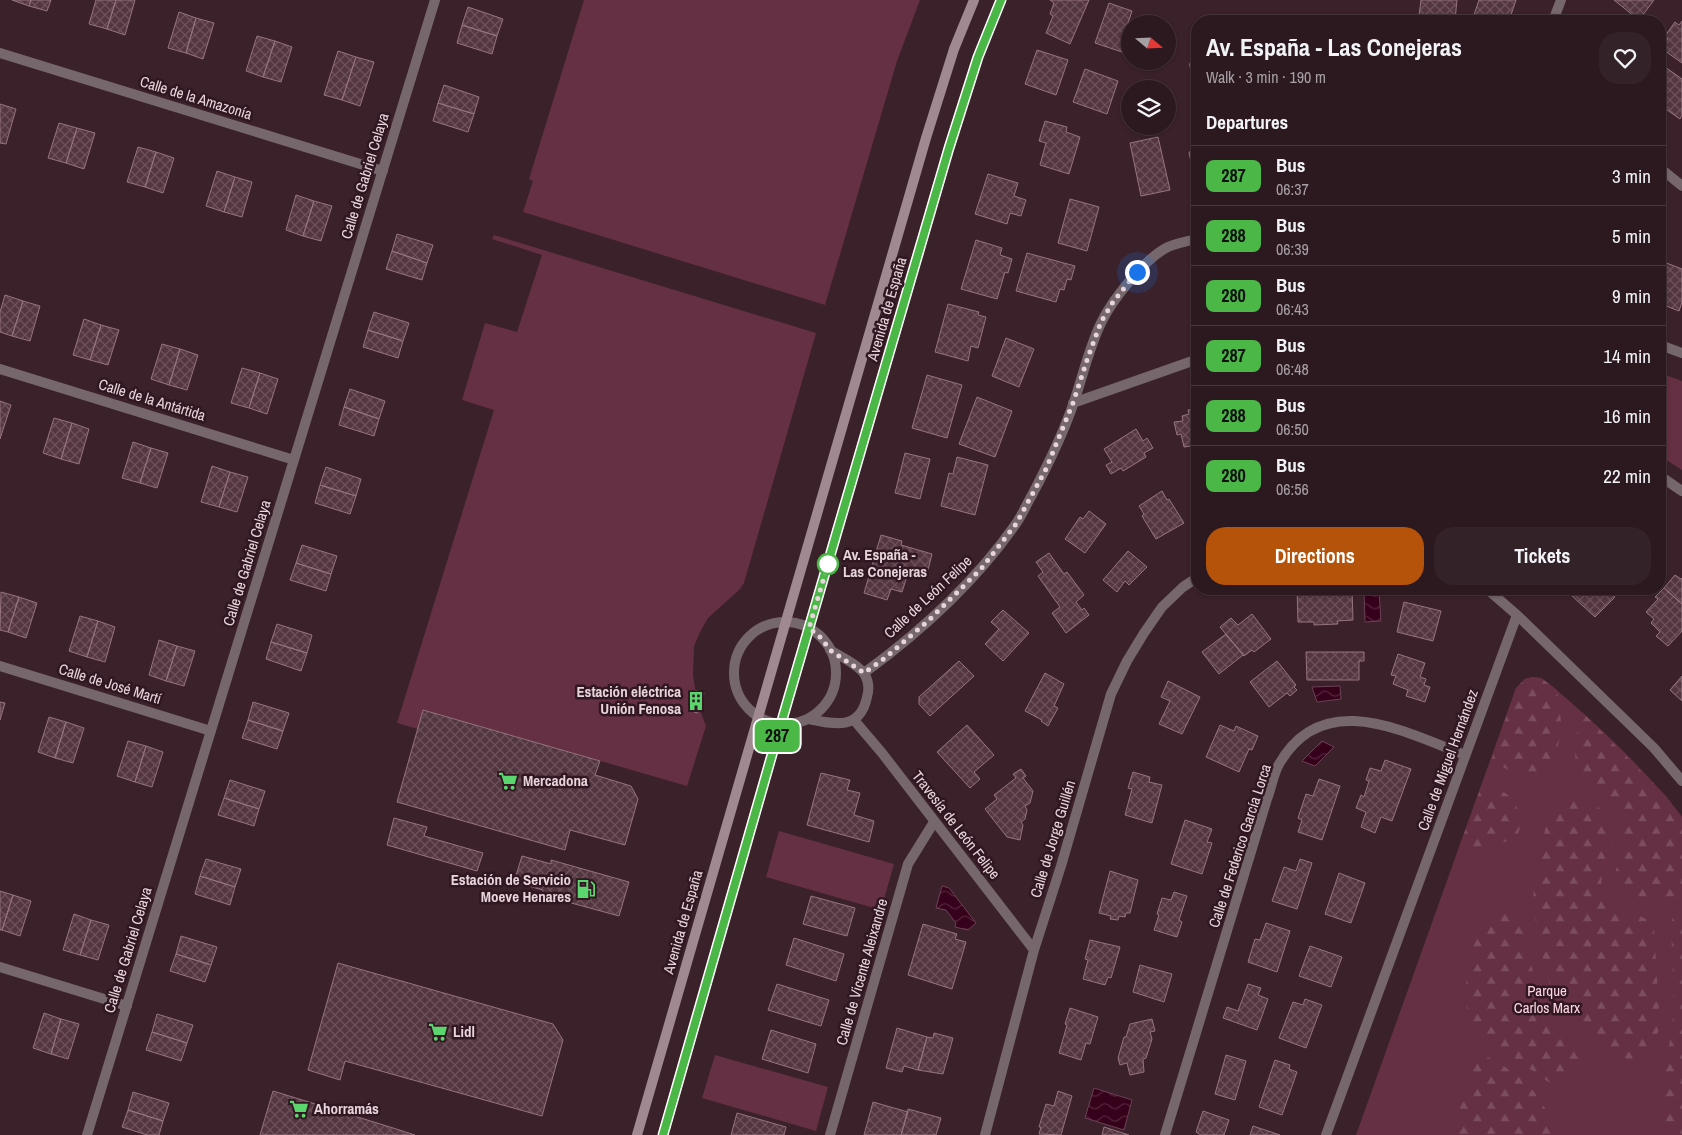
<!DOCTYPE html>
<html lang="en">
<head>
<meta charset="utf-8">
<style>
	body { margin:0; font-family:"Archivo Narrow",sans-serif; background:#342229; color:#f1f3f6; height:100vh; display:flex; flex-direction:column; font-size:19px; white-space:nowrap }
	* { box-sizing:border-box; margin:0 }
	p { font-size:16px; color:#a6a0a5 }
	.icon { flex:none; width:28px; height:28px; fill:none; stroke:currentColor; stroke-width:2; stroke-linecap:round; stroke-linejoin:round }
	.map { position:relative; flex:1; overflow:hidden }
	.side { position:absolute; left:1191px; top:15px; width:475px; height:580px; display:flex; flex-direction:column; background:#2c1920; border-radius:20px; box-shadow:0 1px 4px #0004,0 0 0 1px #48383e }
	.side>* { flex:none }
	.badge { padding:0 10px; border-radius:8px; font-size:18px; line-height:32px }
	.needle { width:32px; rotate:109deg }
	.buttons { position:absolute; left:1121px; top:15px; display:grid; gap:10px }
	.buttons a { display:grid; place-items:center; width:55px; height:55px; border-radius:50%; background:#2c1920; box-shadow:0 1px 4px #0004,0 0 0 1px #48383e; font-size:25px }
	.you { position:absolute; width:25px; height:25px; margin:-12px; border:4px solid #fff; border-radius:50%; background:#1a73e8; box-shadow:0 0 0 8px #1a73e833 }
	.map>.badge { position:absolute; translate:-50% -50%; box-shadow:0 0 0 2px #fff }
	h2 { padding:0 15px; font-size:19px; line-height:45px }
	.round { display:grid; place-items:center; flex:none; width:52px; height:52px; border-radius:20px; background:#342229 }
	.headline { display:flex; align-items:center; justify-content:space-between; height:85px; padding:0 15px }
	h1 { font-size:24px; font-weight:700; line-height:38px }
	.button { display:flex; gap:10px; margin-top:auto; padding:10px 15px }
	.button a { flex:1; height:58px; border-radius:20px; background:#b45309; color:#fff; font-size:20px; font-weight:700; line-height:58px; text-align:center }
	.button a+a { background:#342229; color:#f1f3f6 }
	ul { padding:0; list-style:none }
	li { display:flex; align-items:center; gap:15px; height:60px; padding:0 15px; border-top:1px solid #48383e }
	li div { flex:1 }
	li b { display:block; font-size:19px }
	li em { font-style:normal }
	li .badge { min-width:55px; font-weight:700; text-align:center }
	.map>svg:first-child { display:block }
	.green { fill:#653044 }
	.forest { fill:url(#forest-firs) }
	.water { fill:url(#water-waves); stroke:#6b4155 }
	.building { fill:url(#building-cross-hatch); stroke:#95747f }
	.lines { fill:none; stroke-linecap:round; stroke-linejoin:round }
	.street { stroke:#75676c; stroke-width:10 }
	.secondary { stroke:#a08991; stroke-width:10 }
	.line-casing { stroke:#fff; stroke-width:11 }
	.line { stroke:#4ab747; stroke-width:8 }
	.walk { stroke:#e7d5db; stroke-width:5; stroke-dasharray:0 9 }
	.stop-dot { fill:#fff; stroke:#4ab747; stroke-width:2.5 }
	.labels { text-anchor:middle; stroke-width:5; stroke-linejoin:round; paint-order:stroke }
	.street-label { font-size:15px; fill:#e7d5db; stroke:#301721 }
	.stop-label { font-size:15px; font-weight:bold; fill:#e7d5db; stroke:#301721; text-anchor:start }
	.poi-label { font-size:15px; font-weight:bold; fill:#e7d5db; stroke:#301721; text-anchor:start }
	.park-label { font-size:15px; fill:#fed7e4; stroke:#301721 }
</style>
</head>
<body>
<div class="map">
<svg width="1682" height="1135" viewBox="0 0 1682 1135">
	<defs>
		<pattern id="forest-firs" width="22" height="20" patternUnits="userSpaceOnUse" patternTransform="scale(1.25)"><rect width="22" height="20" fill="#653044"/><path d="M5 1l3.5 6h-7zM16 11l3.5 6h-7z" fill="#7b4d5e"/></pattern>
		<pattern id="water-waves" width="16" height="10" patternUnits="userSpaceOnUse" patternTransform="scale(1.25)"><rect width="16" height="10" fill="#36011b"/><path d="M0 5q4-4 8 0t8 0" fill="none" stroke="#53253c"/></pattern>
		<pattern id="building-cross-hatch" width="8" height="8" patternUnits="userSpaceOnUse" patternTransform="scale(1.25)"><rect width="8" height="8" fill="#533640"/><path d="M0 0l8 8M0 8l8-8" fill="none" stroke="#6c525b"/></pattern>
	</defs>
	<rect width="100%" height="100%" fill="#3b212a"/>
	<path class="green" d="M584,0H920L897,61L825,305L523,212L533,181L529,179Z
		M494,235L816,333L744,583L740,589L708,618L700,632L694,646L693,675L695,688L689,711L697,713L699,708L706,726L687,786L424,710L418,729L397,723L494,410L462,400L485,323L517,332L542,255L492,239Z
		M1660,373L1682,381V470L1660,456Z
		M1532,677L1541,678L1547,682C1594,721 1645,769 1682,817V1135H1356L1516,688L1525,679Z
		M779,831L894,864L881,910L766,877Z
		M715,1055L828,1087L816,1131L702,1098Z"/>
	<path class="forest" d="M1532,677L1541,678L1557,690C1558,703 1562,719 1561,732C1559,745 1550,781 1533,779C1522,778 1502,766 1491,761L1516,688L1525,679Z
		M1582,712L1666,796L1682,817V897C1668,898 1636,902 1626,892C1622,887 1617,878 1616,871C1616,866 1620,861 1621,856C1623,847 1624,835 1622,826C1615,796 1576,790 1575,754C1574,741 1579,725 1582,712Z
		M1482,784C1489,787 1498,789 1505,793C1519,801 1527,829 1513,840L1457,853Z
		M1570,794C1583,794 1591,799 1600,809C1632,846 1589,867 1605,896C1617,919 1644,907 1654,929L1660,1026C1657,1037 1649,1052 1639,1057C1620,1066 1584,1037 1573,1024C1566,1016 1560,1007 1556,998C1543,974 1540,939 1534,913C1531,888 1538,866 1543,842C1545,831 1546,818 1552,808C1556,800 1562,797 1570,794Z
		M1512,911L1522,917L1536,987L1545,1005L1580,1059C1579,1074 1565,1086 1550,1083C1533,1071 1516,1060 1499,1048C1490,1042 1479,1036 1472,1027C1466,1020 1467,1007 1466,998C1465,962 1472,923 1512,911Z
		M1682,911V1135H1660L1667,1055L1671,1036L1674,1006L1671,926L1672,919L1677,912Z
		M1486,1056C1523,1076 1544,1094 1556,1135H1456L1454,1126L1476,1060L1480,1057Z"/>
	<path class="water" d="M1379,591L1381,621L1365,622L1364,592Z
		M1340,686L1341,699L1317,702L1312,687Z
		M1322,741L1334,747L1315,766L1302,761Z
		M942,886L949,888L976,923L968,930L955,927L956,923L946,910L936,908Z
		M1094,1088L1132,1100L1124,1130L1085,1118Z"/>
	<path class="building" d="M12,0H31L29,6Z
		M31,0H51L47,11L29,6Z
		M96,0H116L107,29L89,24Z
		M116,0H135L125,35L107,29Z
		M1050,0H1089L1070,44L1046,33L1053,16L1050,14L1054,3Z
		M1421,0H1457L1455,20L1419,16Z
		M1479,0H1516L1509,21H1492L1474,15Z
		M1614,0H1654L1639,20Z
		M1109,3L1132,11L1121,44L1128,46L1125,53L1095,43Z
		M468,7L503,19L497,36L462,25Z
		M179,12L196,18L186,53L168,48Z
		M196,18L214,23L203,59L186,53Z
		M1682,21V63L1661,48L1668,39L1665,36L1675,22L1679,25Z
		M462,25L497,36L492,54L457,43Z
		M257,36L275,41L263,77L246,71Z
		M275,41L292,47L281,82L263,77Z
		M1037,50L1068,60L1056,95L1025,84Z
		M338,51L356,57L342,100L324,95Z
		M356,57L374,62L360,106L342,100Z
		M1665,67L1682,79V115L1680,119L1660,105V75Z
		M1085,69L1118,81L1107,114L1073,102Z
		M444,85L479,97L474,114L438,103Z
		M438,103L474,114L468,132L433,121Z
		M0,104L16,109L6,144L0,143Z
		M1045,121L1067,127L1066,132L1080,137L1069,174L1040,165L1046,143L1039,141Z
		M59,123L77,128L66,163L48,158Z
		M77,128L95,133L84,169L66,163Z
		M1158,137L1170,190L1141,196L1130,143Z
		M1198,142V188L1196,189L1189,152L1195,151L1194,143Z
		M138,147L156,152L145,187L127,182Z
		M156,152L174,158L163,193L145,187Z
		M217,171L235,177L224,212L206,206Z
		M988,174L1018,183L1014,196L1026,200L1021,216L1010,213L1007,224L975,214Z
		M235,177L252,182L242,217L224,212Z
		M296,195L314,201L303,236L286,230Z
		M1070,199L1099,207L1087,251L1058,243Z
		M314,201L332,206L321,241L303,236Z
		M397,234L433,245L427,263L392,251Z
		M976,240L1002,248L1000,255L1012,259L1008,273L1005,272L997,299L961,289Z
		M392,251L427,263L422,280L386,269Z
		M1027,253L1075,266L1071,280L1067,279L1064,290L1060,289L1056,302L1016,291Z
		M1664,262L1682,269V302L1679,311L1661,304L1665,295L1660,293V273Z
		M5,295L23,301L12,336L0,332V312Z
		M23,301L40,306L30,341L12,336Z
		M948,304L979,312L978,315L986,317L978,348L971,346L968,361L935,352Z
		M374,312L409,323L403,341L368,330Z
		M84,319L101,325L90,360L73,355Z
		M101,325L119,330L108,365L90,360Z
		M368,330L403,341L398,358L363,347Z
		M1006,338L1034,349L1019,387L992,376Z
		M162,344L180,349L169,385L151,379Z
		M180,349L198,355L187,390L169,385Z
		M242,368L260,373L249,408L231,403Z
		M260,373L278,379L267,414L249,408Z
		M927,375L962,385L947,438L912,428Z
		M350,389L385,401L379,419L344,407Z
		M977,397L1012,411L995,457L959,444Z
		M0,401L11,405L0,439Z
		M344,407L379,419L374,436L339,425Z
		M1198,408V445L1184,447L1181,434L1177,435L1174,422L1183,421L1182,416L1189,414L1188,410Z
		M54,418L72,423L61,459L43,453Z
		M72,423L89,429L79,464L61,459Z
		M1136,429L1143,441L1147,438L1153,448L1144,453L1146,457L1123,471L1121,468L1111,474L1106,465L1112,462L1104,449Z
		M133,442L151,448L140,483L122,478Z
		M151,448L168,453L157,488L140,483Z
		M905,453L930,459L920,499L895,493Z
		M957,457L988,465L975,515L941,506L949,473L953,474Z
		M212,466L230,472L219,507L201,502Z
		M326,467L361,479L356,496L320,485Z
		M230,472L248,477L237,512L219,507Z
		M320,485L356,496L350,514L315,503Z
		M1162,491L1167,500L1169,499L1184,523L1156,539L1142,516L1144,514L1139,506Z
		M1089,511L1106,524L1085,553L1065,539L1080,517L1083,519Z
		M881,535L902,541L901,545L932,554L926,578L908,573L902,592L891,589L887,600L864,593Z
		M302,545L337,556L331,574L296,563Z
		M1128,551L1147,567L1129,585L1125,581L1117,592L1103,580Z
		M1049,553L1064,574L1067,572L1084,595L1076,602L1082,610L1084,608L1089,615L1066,633L1052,613L1060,607L1038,576L1043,572L1036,562Z
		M296,563L331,574L326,591L290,580Z
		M1675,575L1681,579L1682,578V604L1664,588Z
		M1664,588L1682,604V631L1668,646L1656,636L1660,632L1651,623L1654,619L1646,612L1658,599L1655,597Z
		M1297,589H1352L1353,620L1337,621L1338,624L1314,625V622H1298Z
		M1565,589H1577L1571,595Z
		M1577,589H1618L1612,594L1615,597L1595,617L1571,595Z
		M1,592L19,597L8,632L0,630Z
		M19,597L37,603L26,638L8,632Z
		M1404,602L1441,611L1433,641L1397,632Z
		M1003,610L1029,633L1003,661L985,644L999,629L991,622Z
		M1252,614L1271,639L1254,652L1252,650L1244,656L1220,627L1231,618L1238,625Z
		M80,616L98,621L87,657L69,651Z
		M98,621L115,627L105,662L87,657Z
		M277,624L312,635L307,653L271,642Z
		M1226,634L1243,655L1219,674L1202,652Z
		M159,640L177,646L166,681L149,675Z
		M271,642L307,653L301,671L266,659Z
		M177,646L195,651L184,686L166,681Z
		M1306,652H1364V661H1359V680H1307Z
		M1398,654L1425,663L1420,677L1426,679L1424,685L1430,687L1425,702L1406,696L1408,690L1393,684L1396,676L1391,675Z
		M959,661L974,676L930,716L919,704V697Z
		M1277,661L1296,685L1294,687L1297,690L1290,696L1287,693L1269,707L1250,682Z
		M1045,673L1064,684L1054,706L1058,708L1048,726L1041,721L1042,720L1025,711Z
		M1682,676V701L1670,690Z
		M1168,681L1200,697L1182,734L1159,724L1170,701L1161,697Z
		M695,690L704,693L697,713L689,710Z
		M0,702L5,703L0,720Z
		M253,702L289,713L283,731L248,720Z
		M423,710L600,761L595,775L631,786L638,799L625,845L570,830L565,850L397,802Z
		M49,717L66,722L55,758L38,752Z
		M248,720L283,731L277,749L242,738Z
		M66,722L84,728L73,763L55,758Z
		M967,725L994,755L974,772L980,779L970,788L937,752Z
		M1220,725L1234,731L1236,726L1258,736L1252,750L1249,749L1239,772L1206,757Z
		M128,741L146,746L135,782L117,776Z
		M146,746L163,752L152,787L135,782Z
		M1385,760L1411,769L1392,821L1381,817L1375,833L1361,827L1366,812L1356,808L1361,795L1364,797L1369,781L1366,780L1370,768L1381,771Z
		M1021,769L1026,776L1023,778L1033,791L1030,803L1025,806L1027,810L1025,819L1021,822L1023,825L1020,840L1007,837L985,809L997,799L994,795L1016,778L1013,774Z
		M1133,772L1150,777L1149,782L1162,785L1152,823L1125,815L1132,789L1128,788Z
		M821,773L850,780L847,790L860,793L854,815L874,821L869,842L807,825Z
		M1319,779L1340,786L1322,840L1298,832L1302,820L1298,818L1306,794L1313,796Z
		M230,780L265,791L259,809L224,798Z
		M224,798L259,809L254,826L218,815Z
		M394,818L427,827L424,836L483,853L477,871L387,845Z
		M1185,820L1212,829L1207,842L1212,843L1202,874L1171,864Z
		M522,856L551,864V860L629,882L619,916L542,895L543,890L514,882Z
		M206,859L241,869L235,887L200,876Z
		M1300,859L1312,863L1297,909L1272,901L1284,867L1296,871Z
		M1110,871L1138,880L1130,913H1126L1125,917L1119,916L1118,920L1110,919L1111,916L1099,913Z
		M1339,873L1365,883L1351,923L1325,914Z
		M200,876L235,887L230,905L195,894Z
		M0,891L13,895L2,930H0Z
		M1174,892L1187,896L1179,920L1182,922L1177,937L1154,930L1159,915L1157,914L1162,898L1171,900Z
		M13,895L31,901L20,936L2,930Z
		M811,896L855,908L847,936L803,924Z
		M74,914L91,920L80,955L63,950Z
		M91,920L109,925L98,960L80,955Z
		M1266,923L1290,931L1277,972L1248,962L1255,939L1260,940Z
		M923,924L957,934L955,939L966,942L952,989L908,975Z
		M181,936L217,947L211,965L176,954Z
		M794,938L844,954L836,981L786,965Z
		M1090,940L1120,947L1111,978L1108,977L1105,985L1083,979L1088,960L1085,959Z
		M1310,946L1342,957L1331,987L1299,976Z
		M176,954L211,965L205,982L170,971Z
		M338,963L553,1024L563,1040L542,1116L345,1061L340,1080L308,1070Z
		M1140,965L1172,974L1164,1002L1133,992Z
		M777,984L829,1000L821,1026L768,1010Z
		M1248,984L1261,988L1258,995L1268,999L1257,1030L1223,1018L1227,1007L1238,1011Z
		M1305,999L1322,1005L1306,1048L1279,1038L1293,1002L1303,1005Z
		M1070,1008L1098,1017L1090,1044L1086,1043L1081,1060L1059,1053L1067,1025L1065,1024Z
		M44,1013L61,1019L51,1054L33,1048Z
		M157,1014L193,1025L187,1043L152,1032Z
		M61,1019L79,1024L68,1059L51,1054Z
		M1152,1019L1155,1031L1150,1032L1152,1039L1146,1058L1143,1059L1144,1072L1130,1075L1127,1063L1120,1065L1118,1058L1124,1037H1126L1130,1024Z
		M897,1028L927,1037L918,1070L904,1066L902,1072L886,1068Z
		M771,1030L816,1044L808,1073L762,1059Z
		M152,1032L187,1043L181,1061L146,1050Z
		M934,1033L953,1038L943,1074L918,1070L927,1037L933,1038Z
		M1226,1055L1246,1061L1235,1100L1215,1094Z
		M1275,1060L1290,1065L1289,1069L1297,1072L1282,1115L1259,1107Z
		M273,1091L390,1127L415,1135H260Z
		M1058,1091L1072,1096L1061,1135L1039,1134L1041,1127H1039L1046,1104L1054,1106Z
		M133,1092L169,1103L163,1121L128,1110Z
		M873,1102L908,1112L901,1135H864Z
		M908,1109L941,1118L936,1135H901Z
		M128,1110L163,1121L159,1135H147L122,1127Z
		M1203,1111L1229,1120L1224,1135H1201L1196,1132Z
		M737,1113L786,1127L784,1135H731Z
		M1253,1126L1280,1135H1250Z
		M1104,1127L1129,1135H1102Z"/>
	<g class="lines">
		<path class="street" d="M1553,21L1561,0
			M0,53L383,171
			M1194,65L1198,62
			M1660,168L1682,186
			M1660,345L1682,353
			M0,369L294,460
			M1073,403L1198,359
			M1660,476L1682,491
			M1487,589L1517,615
			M734 673a51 51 0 1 1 102 0a51 51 0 1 1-102 0Z
			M0,666L211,731
			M864,673C920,632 975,582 1015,525C1022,516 1026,505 1032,495C1048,465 1063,434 1074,402C1083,375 1089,348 1101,323C1112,300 1145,258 1168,247C1177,243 1188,241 1198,239
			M808,719C834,724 860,731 867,697C869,690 869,682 865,675C858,664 841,657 830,650
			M854,720L882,753L1034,950
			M0,967L127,1006
			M87,1135L435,0
			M830,1135L908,864L934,822
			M985,1135L1034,950L1061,866L1111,694L1127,661L1144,633L1162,607L1183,587L1198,577
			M1165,1135L1267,799C1271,789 1273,776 1278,766C1321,687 1403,731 1465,755
			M1326,1135L1517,615L1654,748L1682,781"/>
		<path class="secondary" d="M637,1135L926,138L954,49L974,0
			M663,1135L771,758L949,148L978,57L1001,0"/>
	</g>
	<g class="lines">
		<g class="line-casing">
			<path id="line" d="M663,1135L771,758L949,148L978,57L1001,0"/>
		</g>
		<use href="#line" class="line"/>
		<path class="walk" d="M828,564L809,628L821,638L830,650L864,673L885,658L928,621L981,569L1016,524L1046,469L1073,403L1088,357L1101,322L1113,302L1137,272"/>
	</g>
	<defs>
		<g id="building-bare" transform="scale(1.5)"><path d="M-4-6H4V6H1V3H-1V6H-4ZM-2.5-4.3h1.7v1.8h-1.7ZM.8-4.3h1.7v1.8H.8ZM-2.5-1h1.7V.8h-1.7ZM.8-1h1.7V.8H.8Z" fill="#5bd56e" stroke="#301721" stroke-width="2.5" paint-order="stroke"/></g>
		<g id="supermarket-bare" transform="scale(1.5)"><path d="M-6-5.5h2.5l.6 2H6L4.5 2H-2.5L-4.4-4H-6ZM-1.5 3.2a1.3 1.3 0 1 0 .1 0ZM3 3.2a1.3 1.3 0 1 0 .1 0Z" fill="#5bd56e" stroke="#301721" stroke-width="2.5" paint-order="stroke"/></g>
		<g id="fuel-bare" transform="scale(1.5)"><path d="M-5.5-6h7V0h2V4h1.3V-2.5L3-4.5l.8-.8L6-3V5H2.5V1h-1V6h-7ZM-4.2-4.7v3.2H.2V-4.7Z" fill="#5bd56e" stroke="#301721" stroke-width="2.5" paint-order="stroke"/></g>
	</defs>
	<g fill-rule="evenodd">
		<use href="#building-bare" x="696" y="701"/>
		<use href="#supermarket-bare" x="508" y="781"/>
		<use href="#fuel-bare" x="586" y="889"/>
		<use href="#supermarket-bare" x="438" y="1032"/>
		<use href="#supermarket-bare" x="299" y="1109"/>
	</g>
	<circle class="stop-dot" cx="828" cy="564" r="10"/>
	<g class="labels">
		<g class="street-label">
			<text transform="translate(196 98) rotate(17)" y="5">Calle de la Amazonía</text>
			<text transform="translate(365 176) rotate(-73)" y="5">Calle de Gabriel Celaya</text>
			<text transform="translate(887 309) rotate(-74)" y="5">Avenida de España</text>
			<text transform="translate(152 400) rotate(17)" y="5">Calle de la Antártida</text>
			<text transform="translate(247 563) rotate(-73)" y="5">Calle de Gabriel Celaya</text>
			<text transform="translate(928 597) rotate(-43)" y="5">Calle de León Felipe</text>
			<text transform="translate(110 684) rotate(17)" y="5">Calle de José Martí</text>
			<text transform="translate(1448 760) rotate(-70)" y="5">Calle de Miguel Hernández</text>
			<text transform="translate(956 825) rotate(52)" y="5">Travesía de León Felipe</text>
			<text transform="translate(1053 839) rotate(-73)" y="5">Calle de Jorge Guillén</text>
			<text transform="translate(1240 846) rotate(-72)" y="5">Calle de Federico García Lorca</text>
			<text transform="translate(683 922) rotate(-74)" y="5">Avenida de España</text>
			<text transform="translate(128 950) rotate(-73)" y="5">Calle de Gabriel Celaya</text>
			<text transform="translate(862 972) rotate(-74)" y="5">Calle de Vicente Aleixandre</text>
		</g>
		<g class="stop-label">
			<text x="843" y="560">Av. España -<tspan x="843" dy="17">Las Conejeras</tspan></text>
		</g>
		<g class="poi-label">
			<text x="681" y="697" text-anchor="end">Estación eléctrica<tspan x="681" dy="17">Unión Fenosa</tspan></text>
			<text x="523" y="786">Mercadona</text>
			<text x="571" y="885" text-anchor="end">Estación de Servicio<tspan x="571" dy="17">Moeve Henares</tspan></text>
			<text x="453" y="1037">Lidl</text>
			<text x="314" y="1114">Ahorramás</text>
		</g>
		<g class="park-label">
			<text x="1547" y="996">Parque<tspan x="1547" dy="17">Carlos Marx</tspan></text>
		</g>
	</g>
</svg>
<div class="buttons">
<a><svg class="needle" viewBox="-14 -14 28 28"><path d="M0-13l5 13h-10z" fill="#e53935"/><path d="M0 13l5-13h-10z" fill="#a6a0a5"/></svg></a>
<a><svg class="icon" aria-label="layers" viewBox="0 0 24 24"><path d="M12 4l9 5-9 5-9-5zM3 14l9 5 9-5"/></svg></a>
</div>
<div class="you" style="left:1137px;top:272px"></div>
<b class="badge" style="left:777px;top:736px;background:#4ab747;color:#111">287</b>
<section class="side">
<div class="headline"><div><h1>Av. España - Las Conejeras</h1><p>Walk · 3 min · 190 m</p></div><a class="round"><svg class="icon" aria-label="heart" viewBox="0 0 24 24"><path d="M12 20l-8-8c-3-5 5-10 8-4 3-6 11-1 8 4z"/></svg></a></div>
<h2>Departures</h2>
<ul>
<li><span class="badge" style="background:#4ab747;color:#111">287</span><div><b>Bus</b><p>06:37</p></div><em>3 min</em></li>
<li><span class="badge" style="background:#4ab747;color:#111">288</span><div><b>Bus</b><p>06:39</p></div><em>5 min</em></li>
<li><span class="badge" style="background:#4ab747;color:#111">280</span><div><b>Bus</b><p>06:43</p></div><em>9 min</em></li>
<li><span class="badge" style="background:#4ab747;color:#111">287</span><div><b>Bus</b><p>06:48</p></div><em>14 min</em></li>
<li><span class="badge" style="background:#4ab747;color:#111">288</span><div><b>Bus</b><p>06:50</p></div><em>16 min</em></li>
<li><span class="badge" style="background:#4ab747;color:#111">280</span><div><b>Bus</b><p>06:56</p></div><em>22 min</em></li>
</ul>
<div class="button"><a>Directions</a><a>Tickets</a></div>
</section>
</div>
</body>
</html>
